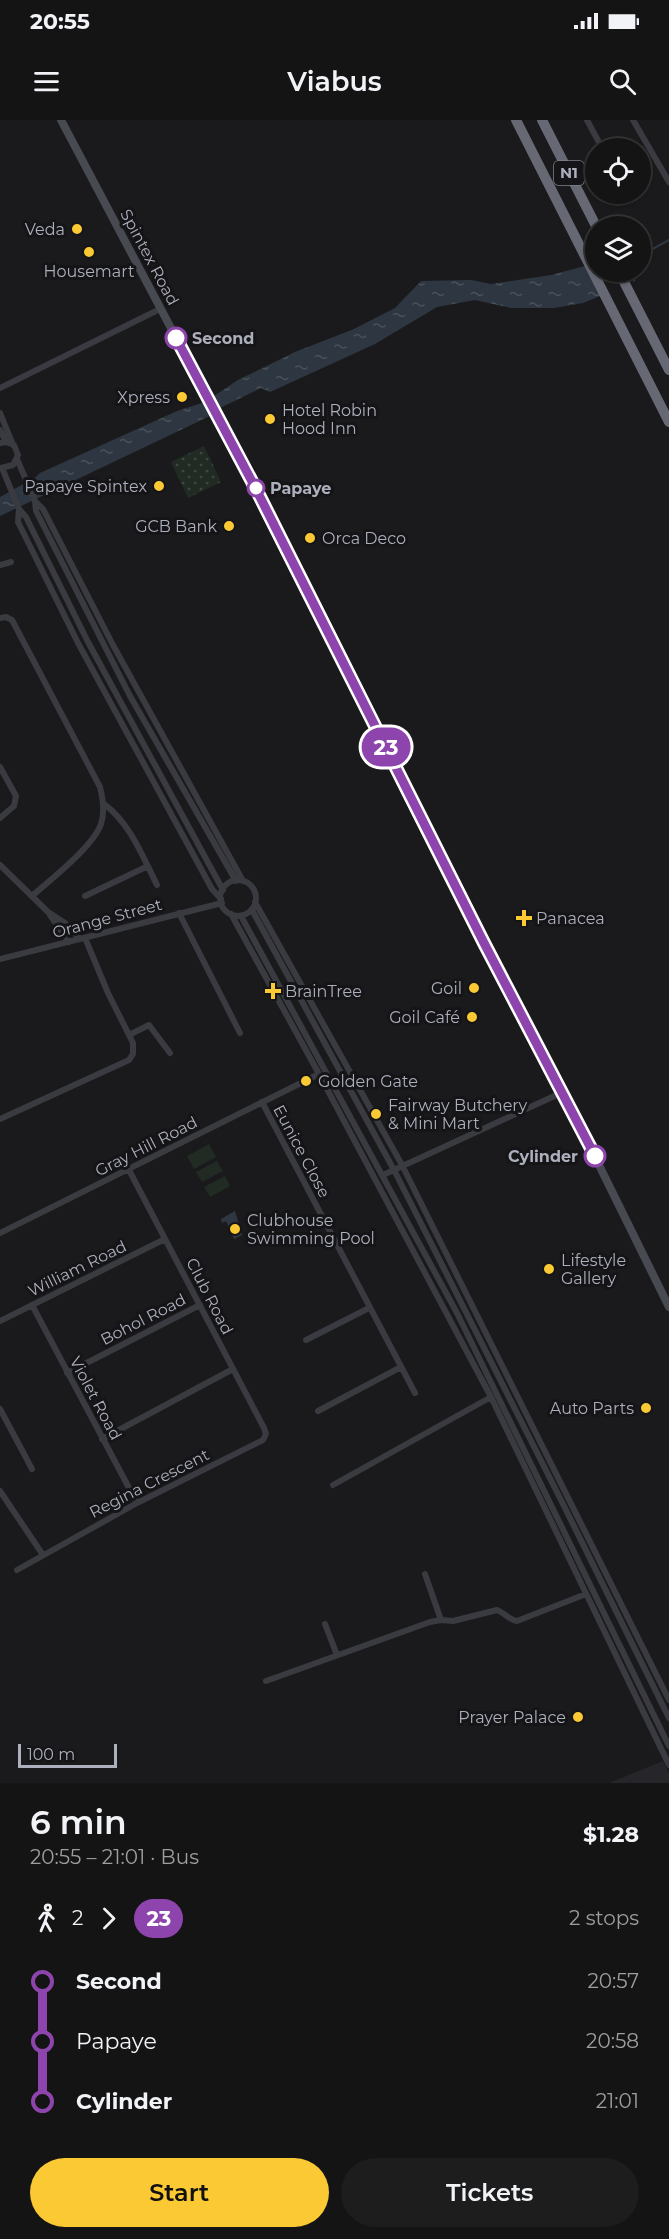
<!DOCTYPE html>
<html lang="en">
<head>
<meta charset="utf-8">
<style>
	body { margin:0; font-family:Montserrat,sans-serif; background:#1d1d1e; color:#f1f3f6; height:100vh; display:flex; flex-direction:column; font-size:22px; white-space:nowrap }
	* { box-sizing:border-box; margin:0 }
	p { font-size:20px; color:#9d9ea0 }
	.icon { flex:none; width:33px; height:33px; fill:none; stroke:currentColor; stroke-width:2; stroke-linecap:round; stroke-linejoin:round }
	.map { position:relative; height:1663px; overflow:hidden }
	.drawer { display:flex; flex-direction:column; background:#141415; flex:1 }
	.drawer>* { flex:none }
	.badge { padding:0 12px; border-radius:20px; font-size:21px; line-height:39px }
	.controls { position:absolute; left:585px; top:18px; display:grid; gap:12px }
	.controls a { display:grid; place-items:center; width:66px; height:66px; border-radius:50%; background:#141415; box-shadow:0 2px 4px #0004,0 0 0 2px #333334; font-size:30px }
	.scale { position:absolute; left:18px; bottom:15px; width:99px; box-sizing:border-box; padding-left:6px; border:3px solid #acafbc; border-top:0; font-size:16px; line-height:21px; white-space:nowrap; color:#acafbc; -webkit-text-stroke:4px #151417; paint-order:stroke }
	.map>.badge { position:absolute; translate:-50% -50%; box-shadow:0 0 0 3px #fff }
	.legs { display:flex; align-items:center; gap:9px; height:66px; padding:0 30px; font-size:20px }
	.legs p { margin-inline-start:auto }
	.summary { display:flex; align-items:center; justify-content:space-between; height:102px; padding:0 30px }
	h1 { font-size:33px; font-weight:600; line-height:45px }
	.button { display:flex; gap:12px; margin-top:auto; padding:12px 30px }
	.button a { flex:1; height:69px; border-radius:36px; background:#fbc933; color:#111; font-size:24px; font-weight:600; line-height:69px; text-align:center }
	.button a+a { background:#1d1d1e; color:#f1f3f6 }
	ul { padding:0 30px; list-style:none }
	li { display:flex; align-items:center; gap:21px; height:60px; font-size:22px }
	li i { display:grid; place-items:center; width:9px; height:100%; margin:0 8px; background:currentColor }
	li i::after { content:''; width:15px; height:15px; margin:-8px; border:4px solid; border-radius:50%; background:#141415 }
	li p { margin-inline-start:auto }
	li:first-child i { background:linear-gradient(#0000 50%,currentColor 0) }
	li:last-child i { background:linear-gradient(currentColor 50%,#0000 0) }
	.status { display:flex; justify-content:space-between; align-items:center; height:42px; padding:0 30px; background:#141415; direction:ltr }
	.status svg { height:16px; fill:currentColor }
	header { display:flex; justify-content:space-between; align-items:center; height:78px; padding:0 30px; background:#141415; font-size:27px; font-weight:600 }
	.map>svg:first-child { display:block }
	.built { fill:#262529 }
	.grass { fill:url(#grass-dots) }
	.pitch { fill:#212b23 }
	.water { fill:url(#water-ripples) }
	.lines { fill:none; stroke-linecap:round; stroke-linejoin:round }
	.stream { stroke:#2e3741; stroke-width:2 }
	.street { stroke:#3a3b41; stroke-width:6 }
	.secondary { stroke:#484a51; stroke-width:8 }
	.highway { stroke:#666873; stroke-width:10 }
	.line-1-casing { stroke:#fff; stroke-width:14 }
	.line-1 { stroke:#8e44ad; stroke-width:9 }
	.poi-dot { fill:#fbc933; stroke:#151417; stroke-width:2 }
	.stop-1-dot { fill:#fff; stroke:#8e44ad; stroke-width:3 }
	.labels { text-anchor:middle; stroke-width:6; stroke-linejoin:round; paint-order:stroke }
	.shield { fill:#151417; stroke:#7f808a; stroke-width:1.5 }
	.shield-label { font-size:15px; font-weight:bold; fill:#acafbc }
	.poi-label { font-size:16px; fill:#acafbc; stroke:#151417; text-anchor:end }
	.street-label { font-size:16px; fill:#acafbc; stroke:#151417 }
	.stop-label { font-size:16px; font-weight:bold; fill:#acafbc; stroke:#151417; text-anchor:start }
</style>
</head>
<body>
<div class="status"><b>20:55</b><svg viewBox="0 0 49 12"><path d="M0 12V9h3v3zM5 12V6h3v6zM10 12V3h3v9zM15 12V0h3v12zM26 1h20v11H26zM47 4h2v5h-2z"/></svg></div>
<header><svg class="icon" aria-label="menu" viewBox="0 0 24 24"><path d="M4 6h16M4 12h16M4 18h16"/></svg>Viabus<svg class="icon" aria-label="search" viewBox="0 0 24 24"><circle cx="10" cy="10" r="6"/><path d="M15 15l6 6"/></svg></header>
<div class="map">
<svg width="669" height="1663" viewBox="0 0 669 1663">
	<defs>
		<pattern id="grass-dots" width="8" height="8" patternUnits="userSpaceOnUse" patternTransform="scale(1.5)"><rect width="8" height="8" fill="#212b23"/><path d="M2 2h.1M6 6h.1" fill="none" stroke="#3f4741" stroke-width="1.8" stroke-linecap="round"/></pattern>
		<pattern id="water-ripples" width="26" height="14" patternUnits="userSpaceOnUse" patternTransform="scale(1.5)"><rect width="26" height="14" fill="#2e3741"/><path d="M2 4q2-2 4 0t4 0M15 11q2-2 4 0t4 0" fill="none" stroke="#4a515a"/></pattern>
	</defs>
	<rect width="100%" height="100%" fill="#1a1a1c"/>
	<path class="built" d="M663,1641L669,1653V1663H609Z"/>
	<path class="grass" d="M204,326L221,362L188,378L171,342Z"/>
	<path class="pitch" d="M209,1024L216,1037L194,1049L187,1036Z
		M217,1041L223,1051L202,1062L196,1052Z
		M225,1056L230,1066L210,1077L204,1067Z"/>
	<path class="water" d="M585,146L600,176L583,183L554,188H511L475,180L437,187L375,224L270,272L261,268L220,288L212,295L0,396V377L36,357L40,353L177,291L205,282L238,260L295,232L354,209L395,188L421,161L471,160L491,164L551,155Z
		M235,1091L242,1115L234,1119L226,1101L222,1103L221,1099Z"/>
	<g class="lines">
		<path class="stream" d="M640,136L669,120
			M634,161L636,152"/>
		<path class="street" d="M587,0L602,28
			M633,0L669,62
			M0,268L160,189
			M0,293L13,325
			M0,310L6,322
			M0,323L6,322L14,325L18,335L13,345L1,348
			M17,339L35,381L43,389L113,525L243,761
			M2,348L19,389L26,397L88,522L223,770
			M35,381L36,391L130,576L236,761
			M19,389L18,402L78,523L212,769L221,779
			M0,445L11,442
			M0,498L6,497L12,500L100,667C103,679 105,692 101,704C93,727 50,760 32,776
			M0,647L16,676L14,686L0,698
			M104,684C130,703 143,737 157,765
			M0,745L48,792L65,803L80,819
			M220 778a18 18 0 1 1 36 0a18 18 0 1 1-36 0Z
			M85,776L148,746
			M255,782L402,1045L669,1580
			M252,790L394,1050L562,1382L669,1598
			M179,793L240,913
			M231,794L319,954L491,1277L669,1645
			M50,795L69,822
			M241,796L457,1193L669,1626
			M0,839L222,783
			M129,915L149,905L170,933
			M309,959L319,954
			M262,982L415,1273
			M0,999L129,940L133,934V923L108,873L85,818
			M383,1055L563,972
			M0,1113L303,962
			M32,1185L137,1383
			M0,1201L165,1119
			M306,1220L369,1188
			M67,1253L200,1185
			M0,1289L32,1349
			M318,1291L401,1247
			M102,1319L233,1249
			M333,1365L491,1277
			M0,1371L43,1435
			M17,1450L137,1383L263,1320L266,1314L264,1308L129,1050
			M425,1454L441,1500
			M325,1504L337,1535
			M266,1561L430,1502L441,1500L453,1501L497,1490C505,1493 509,1500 517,1501L586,1474"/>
		<path class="secondary" d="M61,0L257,371L484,823L563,972L669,1187"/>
		<path class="highway" d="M516,0L669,302
			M542,0L596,106
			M619,152L669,250"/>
	</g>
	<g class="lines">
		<g class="line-1-casing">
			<path id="line-1" d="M176,218L257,371L484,823L595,1036"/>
		</g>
		<use href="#line-1" class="line-1"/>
	</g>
	<g class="poi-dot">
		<circle cx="77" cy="109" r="6"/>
		<circle cx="89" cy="132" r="6"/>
		<circle cx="182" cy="277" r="6"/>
		<circle cx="270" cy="299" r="6"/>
		<circle cx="159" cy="366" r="6"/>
		<circle cx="229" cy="406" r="6"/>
		<circle cx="310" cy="418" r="6"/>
		<path d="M521 789h6v6h6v6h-6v6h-6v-6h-6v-6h6z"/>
		<circle cx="474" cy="868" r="6"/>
		<path d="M270 862h6v6h6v6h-6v6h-6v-6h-6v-6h6z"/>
		<circle cx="472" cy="897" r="6"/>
		<circle cx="306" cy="961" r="6"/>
		<circle cx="376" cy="994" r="6"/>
		<circle cx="235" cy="1109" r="6"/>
		<circle cx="549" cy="1149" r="6"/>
		<circle cx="646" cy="1288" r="6"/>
		<circle cx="578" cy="1597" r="6"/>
	</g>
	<g class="stop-1-dot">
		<circle cx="176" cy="218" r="10"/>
		<circle cx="256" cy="368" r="8"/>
		<circle cx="595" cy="1036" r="10"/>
	</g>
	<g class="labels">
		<rect class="shield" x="554" y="41" width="30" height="24" rx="4.5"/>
		<g class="shield-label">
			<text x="569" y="58">N1</text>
		</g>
		<g class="poi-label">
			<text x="65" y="115">Veda</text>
			<text x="89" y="157" text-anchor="middle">Housemart</text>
			<text x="170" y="283">Xpress</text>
			<text x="282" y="296" text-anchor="start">Hotel Robin<tspan x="282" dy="18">Hood Inn</tspan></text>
			<text x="147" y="372">Papaye Spintex</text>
			<text x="217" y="412">GCB Bank</text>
			<text x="322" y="424" text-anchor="start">Orca Deco</text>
			<text x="536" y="804" text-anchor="start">Panacea</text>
			<text x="462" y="874">Goil</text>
			<text x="285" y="877" text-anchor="start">BrainTree</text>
			<text x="460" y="903">Goil Café</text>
			<text x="318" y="967" text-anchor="start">Golden Gate</text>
			<text x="388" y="991" text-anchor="start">Fairway Butchery<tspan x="388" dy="18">&amp; Mini Mart</tspan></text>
			<text x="247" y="1106" text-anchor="start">Clubhouse<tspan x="247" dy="18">Swimming Pool</tspan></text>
			<text x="561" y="1146" text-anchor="start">Lifestyle<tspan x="561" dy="18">Gallery</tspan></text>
			<text x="634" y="1294">Auto Parts</text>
			<text x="566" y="1603">Prayer Palace</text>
		</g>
		<g class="street-label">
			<text transform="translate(150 137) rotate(62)" y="6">Spintex Road</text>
			<text transform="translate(107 798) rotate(-15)" y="6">Orange Street</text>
			<text transform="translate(146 1026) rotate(-27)" y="6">Gray Hill Road</text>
			<text transform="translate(302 1031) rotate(62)" y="6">Eunice Close</text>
			<text transform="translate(77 1148) rotate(-26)" y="6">William Road</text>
			<text transform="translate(210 1176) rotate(63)" y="6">Club Road</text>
			<text transform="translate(143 1199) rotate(-27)" y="6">Bohol Road</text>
			<text transform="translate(96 1278) rotate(62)" y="6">Violet Road</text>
			<text transform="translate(149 1363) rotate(-27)" y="6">Regina Crescent</text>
		</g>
		<g class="stop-label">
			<text x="192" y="224">Second</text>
			<text x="270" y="374">Papaye</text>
			<text x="578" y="1042" text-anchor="end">Cylinder</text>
		</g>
	</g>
</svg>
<div class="controls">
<a><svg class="icon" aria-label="locate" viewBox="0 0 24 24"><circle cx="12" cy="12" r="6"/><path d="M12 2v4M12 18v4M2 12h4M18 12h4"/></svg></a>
<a><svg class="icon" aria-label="layers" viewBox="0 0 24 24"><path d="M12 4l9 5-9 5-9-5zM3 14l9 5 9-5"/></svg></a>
</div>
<div class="scale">100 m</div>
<b class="badge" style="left:386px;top:627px;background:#8e44ad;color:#fff">23</b>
</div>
<section class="drawer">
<div class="summary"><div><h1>6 min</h1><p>20:55 – 21:01 · Bus</p></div><b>$1.28</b></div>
<div class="legs"><svg class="icon" aria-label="walk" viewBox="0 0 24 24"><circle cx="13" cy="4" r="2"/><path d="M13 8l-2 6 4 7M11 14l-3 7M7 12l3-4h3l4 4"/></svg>2<svg class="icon" aria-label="forward" viewBox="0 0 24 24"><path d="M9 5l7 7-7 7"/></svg><b class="badge" style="background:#8e44ad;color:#fff">23</b><p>2 stops</p></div>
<ul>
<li><i style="color:#8e44ad"></i><b>Second</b><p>20:57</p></li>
<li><i style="color:#8e44ad"></i><span>Papaye</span><p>20:58</p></li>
<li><i style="color:#8e44ad"></i><b>Cylinder</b><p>21:01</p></li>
</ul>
<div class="button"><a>Start</a><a>Tickets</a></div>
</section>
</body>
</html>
